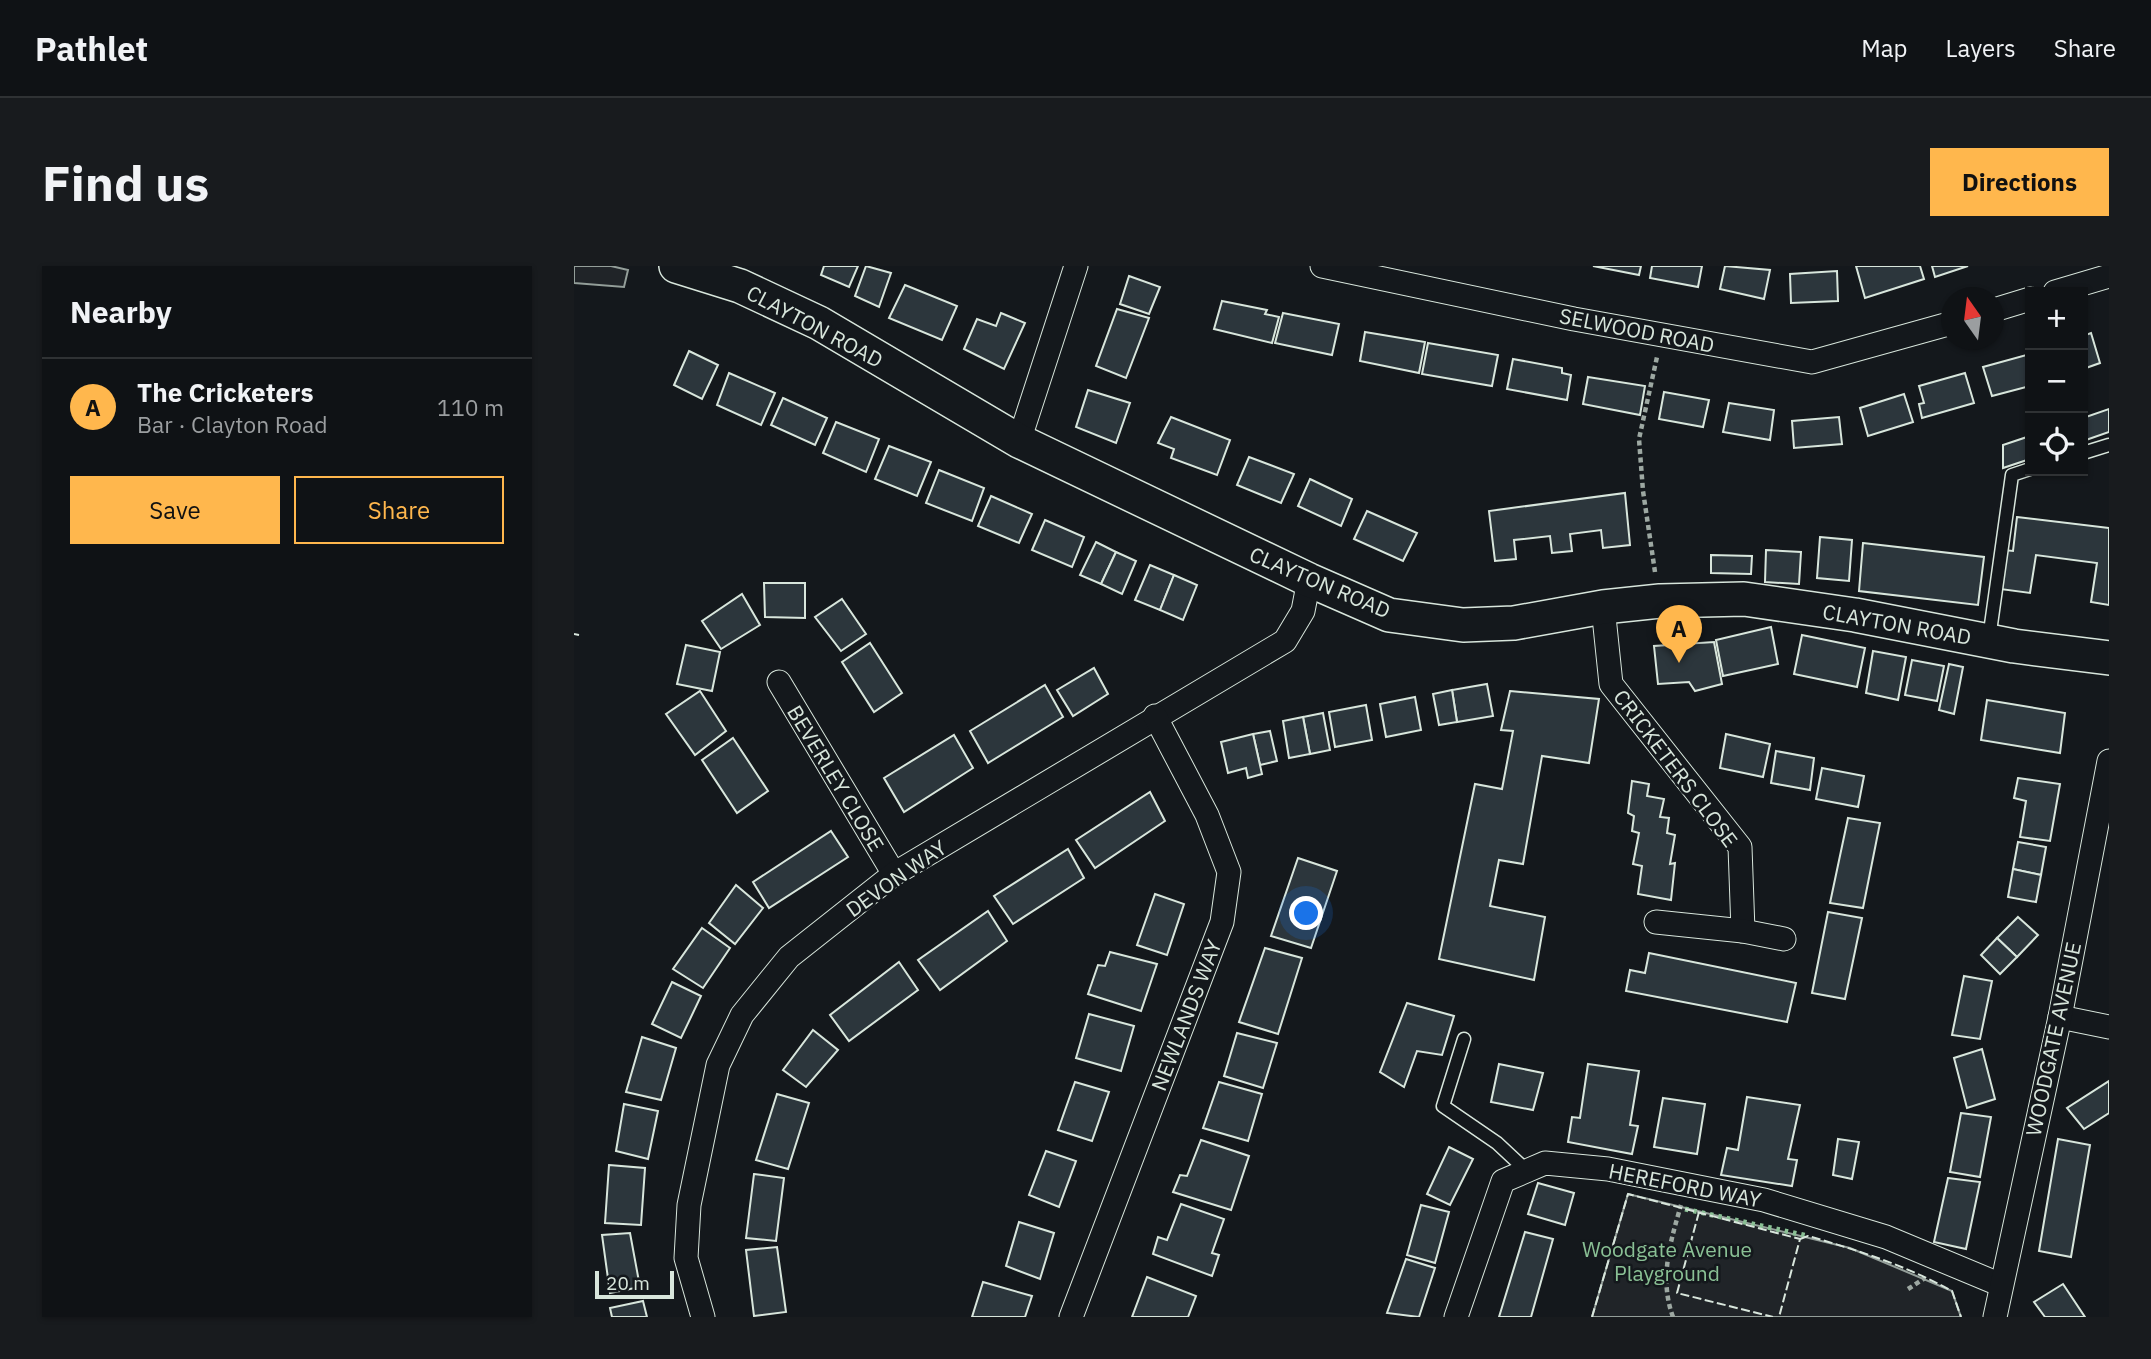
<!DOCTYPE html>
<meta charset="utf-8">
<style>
body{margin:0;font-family:"IBM Plex Sans",sans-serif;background:#181b1e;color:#f1f3f6}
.controls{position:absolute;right:21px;top:21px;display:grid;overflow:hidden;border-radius:0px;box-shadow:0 2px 5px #0004}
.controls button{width:63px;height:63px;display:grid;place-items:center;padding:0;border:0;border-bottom:2px solid #2f3234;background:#0f1215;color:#f1f3f6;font:35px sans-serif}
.compass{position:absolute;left:1367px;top:21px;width:63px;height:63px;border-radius:50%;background:#0f1215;box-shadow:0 2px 5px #0004;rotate:346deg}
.scale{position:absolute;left:21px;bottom:18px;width:79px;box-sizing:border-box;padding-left:7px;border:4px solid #d8e6dc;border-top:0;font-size:19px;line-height:24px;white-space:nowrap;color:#d8e6dc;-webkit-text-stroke:5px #14181c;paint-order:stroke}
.you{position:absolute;left:733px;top:648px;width:24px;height:24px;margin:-18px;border:5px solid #fff;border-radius:50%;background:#1a73e8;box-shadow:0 0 0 10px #1a73e833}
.badge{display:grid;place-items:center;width:46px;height:46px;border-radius:50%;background:#ffb74d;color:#111;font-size:23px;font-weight:700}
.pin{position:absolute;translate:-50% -58px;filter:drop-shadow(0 2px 4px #0008)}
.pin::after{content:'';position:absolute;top:37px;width:24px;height:21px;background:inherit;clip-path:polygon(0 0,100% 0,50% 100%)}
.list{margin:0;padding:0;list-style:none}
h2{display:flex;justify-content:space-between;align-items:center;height:91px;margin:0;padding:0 28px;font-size:30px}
h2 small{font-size:23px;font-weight:400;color:#9b9ea0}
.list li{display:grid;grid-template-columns:46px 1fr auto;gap:21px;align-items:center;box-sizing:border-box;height:98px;padding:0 28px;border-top:2px solid #2f3234}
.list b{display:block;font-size:26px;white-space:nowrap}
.list p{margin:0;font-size:23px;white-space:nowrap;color:#9b9ea0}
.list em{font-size:23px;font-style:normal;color:#9b9ea0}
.actions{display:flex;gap:14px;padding:21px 28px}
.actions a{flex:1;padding:16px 0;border:2px solid #ffb74d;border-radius:0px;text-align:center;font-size:24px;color:#ffb74d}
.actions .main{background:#ffb74d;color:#111}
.icon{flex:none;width:38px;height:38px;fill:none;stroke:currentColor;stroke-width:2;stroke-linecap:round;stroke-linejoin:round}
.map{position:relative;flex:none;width:1535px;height:1051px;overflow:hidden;border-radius:0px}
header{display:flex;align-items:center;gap:42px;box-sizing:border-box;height:98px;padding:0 35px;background:#0f1215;border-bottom:2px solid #2f3234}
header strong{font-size:33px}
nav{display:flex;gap:38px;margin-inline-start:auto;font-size:24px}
.intro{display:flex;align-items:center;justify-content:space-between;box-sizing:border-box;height:168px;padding:0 42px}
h1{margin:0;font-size:49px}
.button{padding:18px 32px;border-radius:0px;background:#ffb74d;color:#111;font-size:24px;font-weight:700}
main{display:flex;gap:42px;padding:0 42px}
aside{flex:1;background:#0f1215;border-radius:0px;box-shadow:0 2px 5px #0004}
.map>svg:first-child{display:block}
.green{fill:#202428;stroke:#939e99;stroke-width:2}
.building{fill:#2c363c;stroke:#d8e6dc;stroke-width:2}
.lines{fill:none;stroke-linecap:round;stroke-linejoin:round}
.lane-casing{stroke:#d8e6dc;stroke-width:15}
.street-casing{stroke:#d8e6dc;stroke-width:25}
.secondary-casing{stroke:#d8e6dc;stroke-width:36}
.path{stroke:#9da8a2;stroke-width:4.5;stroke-dasharray:5 3.5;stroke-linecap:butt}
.lane{stroke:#14181c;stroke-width:12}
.street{stroke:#14181c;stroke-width:23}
.secondary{stroke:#14181c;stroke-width:33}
.hedge{stroke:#8ac095;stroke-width:5;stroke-dasharray:3.5 5;stroke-linecap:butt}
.fence{stroke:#d8e6dc;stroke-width:2;stroke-dasharray:9 3.5;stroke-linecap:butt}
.labels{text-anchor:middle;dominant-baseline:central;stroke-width:5;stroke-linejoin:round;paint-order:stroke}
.street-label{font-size:21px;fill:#d8e6dc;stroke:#14181c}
.park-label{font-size:21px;fill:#8ac095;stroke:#14181c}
</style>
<header>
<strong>Pathlet</strong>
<nav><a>Map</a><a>Layers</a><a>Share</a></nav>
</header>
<div class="intro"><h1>Find us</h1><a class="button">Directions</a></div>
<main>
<aside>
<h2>Nearby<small></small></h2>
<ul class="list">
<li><span class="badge">A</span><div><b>The Cricketers</b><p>Bar · Clayton Road</p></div><em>110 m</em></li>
</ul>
<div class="actions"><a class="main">Save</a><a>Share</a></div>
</aside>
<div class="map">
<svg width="1535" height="1051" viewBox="0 0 1535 1051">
<rect width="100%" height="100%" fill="#14181c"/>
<g class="green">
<polygon points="0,0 37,0 54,4 50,21 0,17"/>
<polygon points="1054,928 1276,982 1378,1025 1387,1051 1018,1051"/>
</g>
<g class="building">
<polygon points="250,0 284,0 275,21 247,9"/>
<polygon points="292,0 317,7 305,41 281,30"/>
<polygon points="1019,0 1067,0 1065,9"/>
<polygon points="1078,0 1128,0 1124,21 1076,12"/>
<polygon points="1151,0 1196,4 1190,33 1146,23"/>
<polygon points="1282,0 1346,0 1350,13 1291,32"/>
<polygon points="1358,0 1394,0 1361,11"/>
<polygon points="1263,5 1264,35 1217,37 1216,8"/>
<polygon points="555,10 586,21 575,48 546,38"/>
<polygon points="331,19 383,40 368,74 315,52"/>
<polygon points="648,35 693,44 691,48 705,51 698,77 640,63"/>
<polygon points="543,43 575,52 552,112 522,100"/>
<polygon points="427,47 451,57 430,103 390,83 403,53 422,60"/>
<polygon points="709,47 765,58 758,89 701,77"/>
<polygon points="791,66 851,76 845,107 786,95"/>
<polygon points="1517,67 1526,97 1509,103 1509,70"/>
<polygon points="854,77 924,89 918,120 848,108"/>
<polygon points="115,85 144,99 128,133 100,119"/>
<polygon points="1456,88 1456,120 1418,130 1409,101"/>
<polygon points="939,93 988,102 988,107 997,109 993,134 933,123"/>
<polygon points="155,107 201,127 187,159 143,139"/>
<polygon points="1391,107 1400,137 1348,152 1345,138 1350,137 1345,120"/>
<polygon points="1014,111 1071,120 1066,149 1009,138"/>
<polygon points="514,124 556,137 542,177 502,161"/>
<polygon points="1090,126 1135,134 1129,161 1085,153"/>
<polygon points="1330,128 1339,156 1294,170 1286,142"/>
<polygon points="209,132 253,152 241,179 197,159"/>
<polygon points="1155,137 1200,144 1196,174 1149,166"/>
<polygon points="1535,143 1535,166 1509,175 1509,152"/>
<polygon points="597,151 656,174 643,209 597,192 600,183 584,177"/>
<polygon points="1265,151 1268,178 1220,182 1218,155"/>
<polygon points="262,156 305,173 292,206 249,187"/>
<polygon points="1456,170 1456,193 1429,202 1429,179"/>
<polygon points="315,180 357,196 343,230 301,213"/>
<polygon points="675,191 720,208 707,237 663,219"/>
<polygon points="365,204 410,222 398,255 352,237"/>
<polygon points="736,213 778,233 767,260 724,240"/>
<polygon points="1051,227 1056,279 1029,282 1027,264 996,268 998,285 978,287 976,270 940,274 942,293 921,295 915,245"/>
<polygon points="417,230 458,248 445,277 404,260"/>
<polygon points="793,245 843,267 829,295 780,273"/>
<polygon points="1443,251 1535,262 1535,339 1517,336 1523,297 1462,289 1456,327 1426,323 1430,284 1439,285"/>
<polygon points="471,254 510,271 498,301 458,284"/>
<polygon points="1246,271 1278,274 1275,315 1243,312"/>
<polygon points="522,276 542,286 527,318 506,309"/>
<polygon points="1289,277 1410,291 1404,339 1285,325"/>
<polygon points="1192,284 1227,286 1225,318 1191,316"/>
<polygon points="542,286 562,295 548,328 527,318"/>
<polygon points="1137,289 1178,290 1177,308 1137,307"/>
<polygon points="576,299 600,309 586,344 561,334"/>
<polygon points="600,309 623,319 609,354 586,344"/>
<polygon points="190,317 231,317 231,352 191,351"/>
<polygon points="168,328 186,359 147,383 128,355"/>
<polygon points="268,333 292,368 267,385 241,351"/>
<polygon points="1197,361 1204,398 1149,410 1142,374"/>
<polygon points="1228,369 1291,382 1283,421 1220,408"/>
<polygon points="1140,376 1148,418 1121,425 1115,416 1084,418 1080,380"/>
<polygon points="296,377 328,427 300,446 268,396"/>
<polygon points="112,379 146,386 138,425 103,418"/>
<polygon points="1299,385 1332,391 1324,434 1292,427"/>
<polygon points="1338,394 1370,400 1363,435 1331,429"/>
<polygon points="1375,398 1389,401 1380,448 1365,444"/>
<polygon points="520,402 534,428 499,450 483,424"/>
<polygon points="913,418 919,450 883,456 878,424"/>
<polygon points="471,419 489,451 414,497 396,465"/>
<polygon points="878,424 883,456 865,459 859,428"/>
<polygon points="126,425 152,465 121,489 92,448"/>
<polygon points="936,425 1025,433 1015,497 968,490 949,598 925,594 916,640 971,651 960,714 865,693 901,518 928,523 939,465 927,464"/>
<polygon points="841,431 847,464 812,471 806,438"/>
<polygon points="1413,434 1491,447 1486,487 1407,474"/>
<polygon points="792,439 798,474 761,481 755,446"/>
<polygon points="749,447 756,484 736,488 729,451"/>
<polygon points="729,451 736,488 715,492 709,455"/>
<polygon points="696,465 703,495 686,499 679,468"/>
<polygon points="679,468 688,508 674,512 672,502 654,507 647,476"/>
<polygon points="1152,468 1196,478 1189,511 1146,502"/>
<polygon points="380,469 399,502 330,546 310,512"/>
<polygon points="159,472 194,525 163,547 128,494"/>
<polygon points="1202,485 1240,492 1236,524 1197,517"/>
<polygon points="1248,502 1290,510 1284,541 1242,533"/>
<polygon points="1444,512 1486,518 1476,575 1446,571 1452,535 1440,532"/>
<polygon points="1058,515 1075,518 1073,530 1090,533 1086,551 1095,552 1093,567 1101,569 1096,598 1101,597 1097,634 1064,628 1068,600 1059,598 1065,567 1058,565 1060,550 1054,547"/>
<polygon points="576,526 591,555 521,602 502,574"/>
<polygon points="1274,552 1306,557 1289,642 1256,637"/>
<polygon points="257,565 274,591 195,642 179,616"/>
<polygon points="1444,576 1472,581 1467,609 1439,603"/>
<polygon points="494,583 510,612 439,658 420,630"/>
<polygon points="724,592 763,605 737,682 697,670"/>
<polygon points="1439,603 1467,609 1462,636 1434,631"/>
<polygon points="162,619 189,642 161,678 135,657"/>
<polygon points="581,628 610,638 593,689 563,679"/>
<polygon points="414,645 433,675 366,724 344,694"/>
<polygon points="1254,646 1288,652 1271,733 1238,727"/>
<polygon points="1444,651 1464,669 1443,691 1423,672"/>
<polygon points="128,662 156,682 129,722 99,703"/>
<polygon points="1423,672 1443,691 1426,708 1407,689"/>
<polygon points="691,682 728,692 704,768 665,756"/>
<polygon points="536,686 583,698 567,745 514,728 524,699 531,700"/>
<polygon points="1075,687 1222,717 1213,756 1052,725 1056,704 1071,707"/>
<polygon points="325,696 344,724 275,775 256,749"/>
<polygon points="1390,710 1418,715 1406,773 1378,769"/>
<polygon points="98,716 127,730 107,772 78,758"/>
<polygon points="833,737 880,750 868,789 843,785 830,821 806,806"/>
<polygon points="515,748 560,760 547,805 502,792"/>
<polygon points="239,764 264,784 232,821 209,804"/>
<polygon points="663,767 703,777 689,822 650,810"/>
<polygon points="68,771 102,782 87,834 52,826"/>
<polygon points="1408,783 1421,833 1393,842 1380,792"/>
<polygon points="925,798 969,807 959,844 917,836"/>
<polygon points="1014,798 1065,805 1056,859 1064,860 1058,888 994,876 998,851 1006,852"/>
<polygon points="1535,815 1535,847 1510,863 1493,842"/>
<polygon points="501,816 535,826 518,875 484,864"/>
<polygon points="645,816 688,828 674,875 629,862"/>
<polygon points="203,828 235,837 214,903 182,894"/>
<polygon points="1173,831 1226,839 1214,893 1223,894 1218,920 1147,909 1153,882 1164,884"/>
<polygon points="1089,832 1131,838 1123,888 1080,881"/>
<polygon points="50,838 84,845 74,893 42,885"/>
<polygon points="1387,847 1417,851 1406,911 1376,906"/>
<polygon points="1264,873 1285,876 1278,913 1259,909"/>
<polygon points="1484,873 1516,879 1497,991 1465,985"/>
<polygon points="627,874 675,890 657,944 599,926 606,909 613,910"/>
<polygon points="875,881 899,893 876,939 853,928"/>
<polygon points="472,885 502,895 485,941 455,929"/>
<polygon points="35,899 71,902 67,959 31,957"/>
<polygon points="180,908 210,912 202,975 172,972"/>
<polygon points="1374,912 1406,916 1392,983 1360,976"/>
<polygon points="964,917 1000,927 991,959 954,948"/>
<polygon points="607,938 650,953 638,987 645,989 638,1010 579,988 584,971 593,974"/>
<polygon points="847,939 875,946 861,997 833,989"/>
<polygon points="445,956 480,967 466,1013 432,1000"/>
<polygon points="951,966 979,973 957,1051 925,1051"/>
<polygon points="56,967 66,1021 36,1027 28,969"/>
<polygon points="203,981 212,1046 180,1050 172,984"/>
<polygon points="832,993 861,1002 845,1051 813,1047"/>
<polygon points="573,1011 622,1030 614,1051 558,1051"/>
<polygon points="409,1016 458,1030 451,1051 398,1051"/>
<polygon points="1489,1018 1511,1051 1471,1051 1460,1036"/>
<polygon points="69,1035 73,1051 38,1051 36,1042"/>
</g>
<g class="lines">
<defs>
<g id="lane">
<polyline points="1509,187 1535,179"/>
<polyline points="1415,373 1438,209 1456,203"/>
<polyline points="890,773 869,840 923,877 953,905"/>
</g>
<g id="street">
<polyline points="748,0 1000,53 1238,96 1378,57"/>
<polyline points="1481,26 1535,10"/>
<polyline points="1420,44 1456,33"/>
<polyline points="445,175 502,0"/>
<polyline points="1029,341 1037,418 1166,581 1169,665"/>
<polyline points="205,416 320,608"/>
<polyline points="1082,656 1169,665 1210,673"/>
<polyline points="1486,751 1535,761"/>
<polyline points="129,1051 112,992 115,939 144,799 168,749 215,691 320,608 711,375 729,345 735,314"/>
<polyline points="497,1051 648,656 655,606 633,549 581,450"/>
<polyline points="882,1051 929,915 971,897 1034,903 1190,934 1312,971 1427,1019"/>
<polyline points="1421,1051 1486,751 1535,495"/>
</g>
<polyline id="secondary" points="102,0 166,20 245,57 445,175 735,314 815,349 889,359 940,357 1029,341 1086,335 1170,333 1281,349 1440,380 1535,392"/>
</defs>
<use href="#lane" class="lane-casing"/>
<use href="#street" class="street-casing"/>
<use href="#secondary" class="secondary-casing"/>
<g class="path">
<polyline points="1081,306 1069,225 1065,173 1083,91"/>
<polyline points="1334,1023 1351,1012"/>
<path d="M1099 1051C1085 1013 1096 977 1107 939"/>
</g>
<use href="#lane" class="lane"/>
<use href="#street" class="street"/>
<use href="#secondary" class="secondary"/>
<polyline class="hedge" points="1111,943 1234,970"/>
<g class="fence">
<polyline points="0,368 5,369"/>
<polyline points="1125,946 1103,1027 1199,1051"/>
<path d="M1226 973 1234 970C1283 984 1333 1000 1378 1025L1387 1051"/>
<polyline points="1018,1051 1054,928 1226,973 1205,1051"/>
</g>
</g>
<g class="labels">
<g class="street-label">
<text transform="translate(241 60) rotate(28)">CLAYTON ROAD</text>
<text transform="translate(1063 64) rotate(11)">SELWOOD ROAD</text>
<text transform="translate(746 316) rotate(23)">CLAYTON ROAD</text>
<text transform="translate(1323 358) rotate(10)">CLAYTON ROAD</text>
<text transform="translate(1102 502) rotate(53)">CRICKETERS CLOSE</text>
<text transform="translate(262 512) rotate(59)">BEVERLEY CLOSE</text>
<text transform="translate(322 612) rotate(-35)">DEVON WAY</text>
<text transform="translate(612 749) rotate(-69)">NEWLANDS WAY</text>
<text transform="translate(1479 773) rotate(-78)">WOODGATE AVENUE</text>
<text transform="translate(1111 919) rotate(11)">HEREFORD WAY</text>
</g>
<g class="park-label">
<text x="1093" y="983">Woodgate Avenue<tspan x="1093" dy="24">Playground</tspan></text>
</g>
</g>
</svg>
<div class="controls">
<button>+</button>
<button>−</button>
<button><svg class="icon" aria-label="locate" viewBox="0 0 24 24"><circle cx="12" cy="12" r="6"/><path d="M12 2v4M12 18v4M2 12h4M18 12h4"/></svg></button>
</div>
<svg class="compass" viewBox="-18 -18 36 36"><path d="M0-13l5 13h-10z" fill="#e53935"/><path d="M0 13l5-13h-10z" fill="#9b9ea0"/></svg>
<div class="scale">20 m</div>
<div class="you"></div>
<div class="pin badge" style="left:1105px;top:397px">A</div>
</div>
</main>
